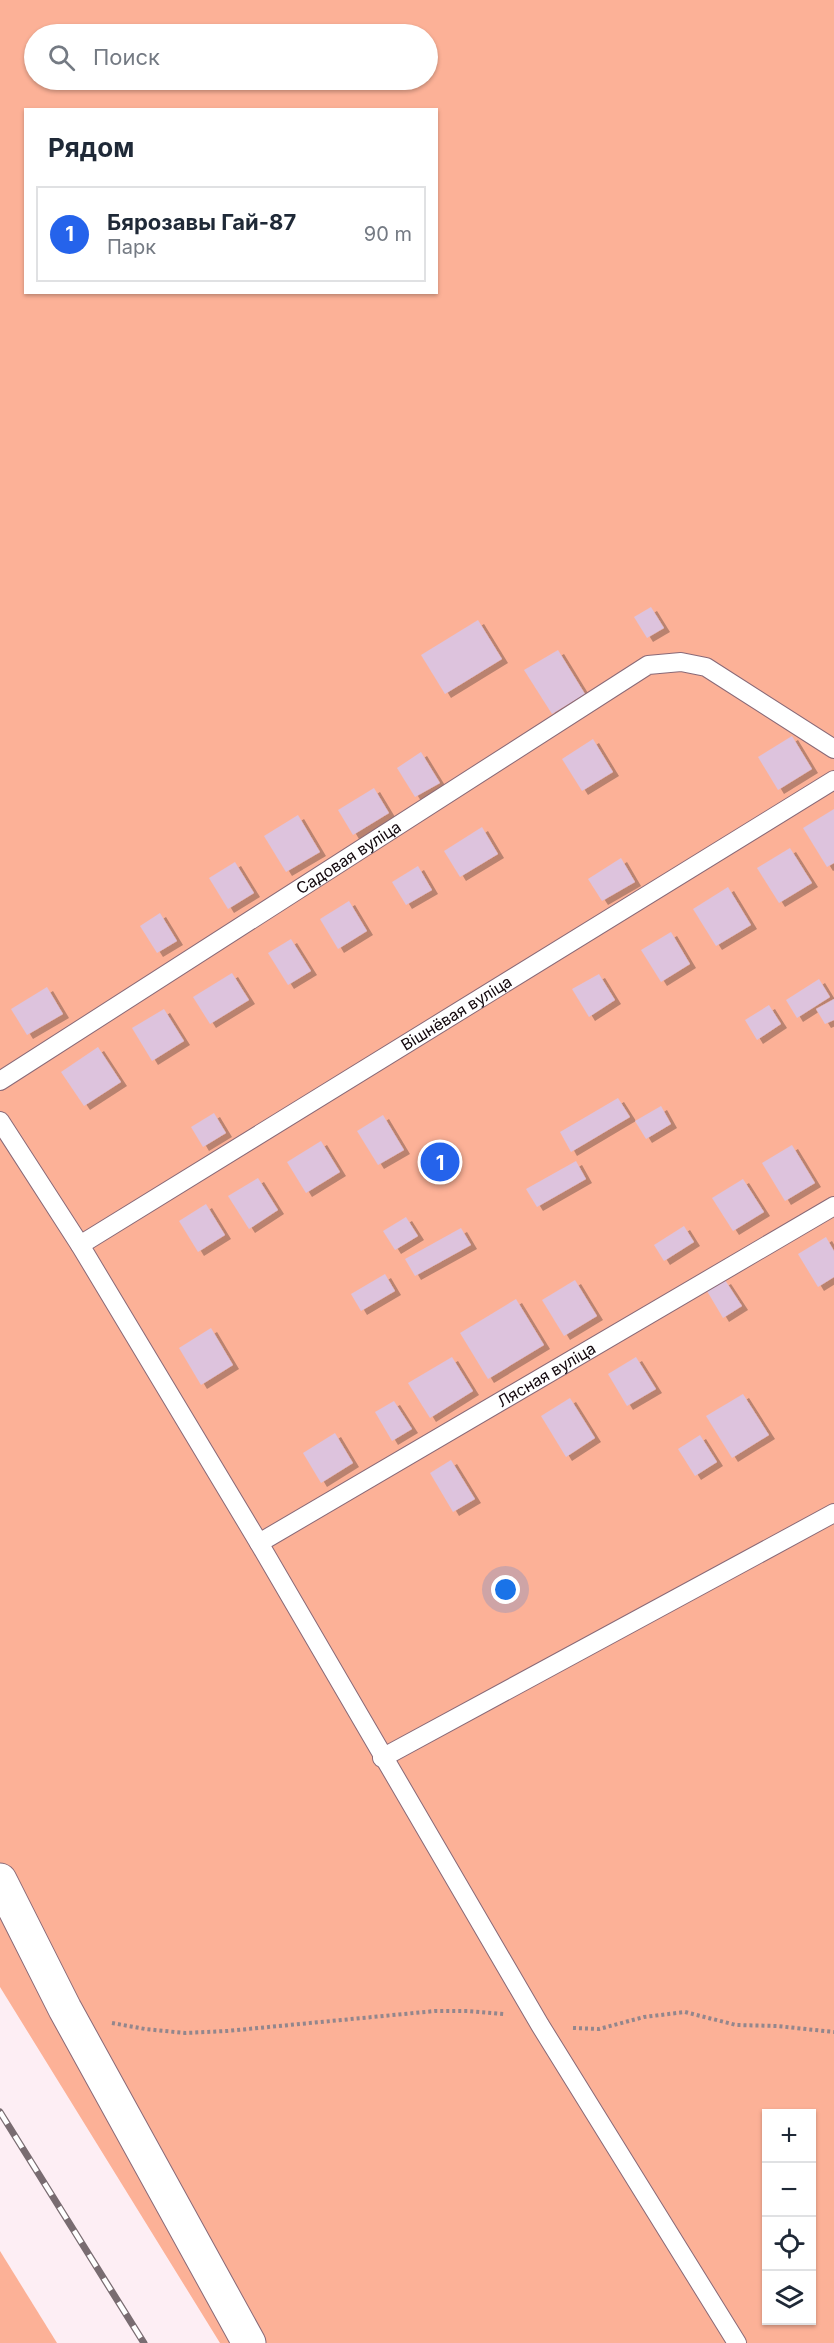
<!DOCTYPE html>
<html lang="ru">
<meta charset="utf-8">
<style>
body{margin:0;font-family:Inter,sans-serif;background:#f6f6f7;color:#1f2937}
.controls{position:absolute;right:18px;bottom:18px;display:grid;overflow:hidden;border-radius:0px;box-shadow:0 2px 4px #0004}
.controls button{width:54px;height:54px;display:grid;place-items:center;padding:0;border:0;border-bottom:2px solid #e0e1e3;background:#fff;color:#1f2937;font:30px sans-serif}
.you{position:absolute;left:506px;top:1590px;width:21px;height:21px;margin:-15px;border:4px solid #fff;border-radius:50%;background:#1a73e8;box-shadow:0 0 0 9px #1a73e833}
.badge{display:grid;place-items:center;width:39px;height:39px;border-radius:50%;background:#2563eb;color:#fff;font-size:20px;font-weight:700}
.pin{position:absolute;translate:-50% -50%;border:3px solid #fff;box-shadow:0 2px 6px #0006}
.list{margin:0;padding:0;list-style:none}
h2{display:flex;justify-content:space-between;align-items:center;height:78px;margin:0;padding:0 24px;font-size:26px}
h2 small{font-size:20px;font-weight:400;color:#747a83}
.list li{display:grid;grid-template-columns:39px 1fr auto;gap:18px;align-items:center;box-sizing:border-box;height:96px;margin:0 12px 12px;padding:0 12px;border:2px solid #e0e1e3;border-radius:0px}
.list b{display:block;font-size:22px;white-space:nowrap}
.list p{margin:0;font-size:20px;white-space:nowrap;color:#747a83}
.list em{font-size:20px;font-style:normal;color:#747a83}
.icon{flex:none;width:33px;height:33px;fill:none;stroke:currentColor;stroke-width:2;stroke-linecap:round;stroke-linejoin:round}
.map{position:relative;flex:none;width:834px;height:2343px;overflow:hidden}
.search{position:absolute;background:#fff;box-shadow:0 2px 4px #0004;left:24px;top:24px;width:414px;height:66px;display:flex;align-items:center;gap:15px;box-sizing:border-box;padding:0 21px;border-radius:33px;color:#747a83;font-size:22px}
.panel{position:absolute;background:#fff;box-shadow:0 2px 4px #0004;left:24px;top:108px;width:414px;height:186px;border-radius:0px}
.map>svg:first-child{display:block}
.green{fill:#fcb197;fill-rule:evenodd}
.building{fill:#ddc3dd;filter:url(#shadow)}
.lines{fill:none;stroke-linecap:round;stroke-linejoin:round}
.lane-casing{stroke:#896977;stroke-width:20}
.street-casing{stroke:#896977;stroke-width:35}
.path{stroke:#93868c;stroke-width:4;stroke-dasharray:3 3;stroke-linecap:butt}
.lane{stroke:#fff;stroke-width:18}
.street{stroke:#fff;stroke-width:33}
.rail-casing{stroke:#796c71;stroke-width:7}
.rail{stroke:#fff;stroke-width:4.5;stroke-dasharray:14;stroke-linecap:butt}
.labels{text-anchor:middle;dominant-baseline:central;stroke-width:4.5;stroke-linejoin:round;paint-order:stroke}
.street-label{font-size:16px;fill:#13080d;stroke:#fff}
</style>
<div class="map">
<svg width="834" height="2343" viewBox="0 0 834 2343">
<defs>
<filter id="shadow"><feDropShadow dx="6" dy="4" stdDeviation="0" flood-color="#0004"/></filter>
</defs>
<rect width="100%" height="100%" fill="#fdeef4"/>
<g class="green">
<path d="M0 0H834V2343H220L0 1987ZM34 34H428V80H34ZM26 110H436V292H26ZM766 2114H812V2320H766Z"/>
<polygon points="0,2251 57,2343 0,2343"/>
</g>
<g class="building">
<polygon points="651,607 664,628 647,638 634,617"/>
<polygon points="478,620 502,659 445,694 421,655"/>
<polygon points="558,650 585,694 552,714 524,670"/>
<polygon points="792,736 812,769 778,790 758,757"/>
<polygon points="593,739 613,772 582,791 562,759"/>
<polygon points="421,752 440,783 415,797 397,768"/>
<polygon points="374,788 389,813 353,835 338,810"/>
<polygon points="834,809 834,863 827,867 803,828"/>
<polygon points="298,815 320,852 286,872 264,836"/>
<polygon points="482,827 498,854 460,877 444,851"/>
<polygon points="790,848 812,883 779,903 757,868"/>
<polygon points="621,858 635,882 602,901 588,879"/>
<polygon points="235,862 254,893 228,909 209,878"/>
<polygon points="418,866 432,890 406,905 392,882"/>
<polygon points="728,887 751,925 716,946 693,909"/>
<polygon points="349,901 367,931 338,949 320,919"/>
<polygon points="160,913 177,941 157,953 140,926"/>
<polygon points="671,932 690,964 661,982 641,950"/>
<polygon points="291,939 311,971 288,985 268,953"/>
<polygon points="232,973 249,1000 210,1024 193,997"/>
<polygon points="599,974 615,1000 589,1017 572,989"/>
<polygon points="819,979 830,997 797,1018 786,1000"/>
<polygon points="47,987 63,1014 27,1035 11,1009"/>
<polygon points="834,999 834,1020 825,1024 816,1009"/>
<polygon points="769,1005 781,1024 757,1040 745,1020"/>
<polygon points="164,1009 184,1041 152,1061 132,1028"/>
<polygon points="98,1047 121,1082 84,1106 61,1072"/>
<polygon points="618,1098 630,1117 571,1152 560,1132"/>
<polygon points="661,1106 671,1124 646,1139 635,1121"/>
<polygon points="214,1113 226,1133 203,1147 191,1127"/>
<polygon points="383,1115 404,1150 378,1165 357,1131"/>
<polygon points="321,1141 340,1172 306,1193 287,1162"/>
<polygon points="792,1145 815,1183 785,1201 762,1163"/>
<polygon points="576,1161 586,1179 537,1207 526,1189"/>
<polygon points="258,1178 278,1210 249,1229 228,1196"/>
<polygon points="743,1179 764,1212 733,1231 712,1198"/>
<polygon points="206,1204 225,1235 198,1252 179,1221"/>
<polygon points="406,1217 418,1236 395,1250 383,1231"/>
<polygon points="684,1226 694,1242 664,1261 654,1245"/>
<polygon points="461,1228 471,1245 415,1276 405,1259"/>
<polygon points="826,1237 834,1251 834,1277 818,1287 798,1254"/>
<polygon points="385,1274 395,1291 361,1311 351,1294"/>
<polygon points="575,1280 597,1316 564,1336 542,1300"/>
<polygon points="725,1280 742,1306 723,1318 707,1291"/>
<polygon points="516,1299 544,1345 488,1379 460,1333"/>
<polygon points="211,1328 233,1365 201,1385 179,1348"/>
<polygon points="452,1357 473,1391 430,1418 408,1383"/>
<polygon points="636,1357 656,1389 627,1406 608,1374"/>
<polygon points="743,1394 769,1435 732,1458 706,1416"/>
<polygon points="570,1398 595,1438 566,1457 541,1416"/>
<polygon points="394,1401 412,1429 392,1441 375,1412"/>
<polygon points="335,1433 353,1463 321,1483 303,1453"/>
<polygon points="700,1435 717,1462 695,1476 678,1449"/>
<polygon points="451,1460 475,1499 453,1512 430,1473"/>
</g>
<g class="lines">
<defs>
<g id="lane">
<path id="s1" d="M0 1081 648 665 681 662 706 667 834 749"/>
<polyline points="0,1121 80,1245 259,1543 540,2025 737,2343"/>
<path id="s2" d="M80 1245 834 780"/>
<path id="s3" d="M259 1543 834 1206"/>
<polyline points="382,1758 834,1513"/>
</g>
<polyline id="street" points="0,1880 65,2009 249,2343"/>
</defs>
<use href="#lane" class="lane-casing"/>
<use href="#street" class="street-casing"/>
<g class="path">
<polyline points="112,2023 145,2029 185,2033 227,2031 435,2011 468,2011 504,2014"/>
<polyline points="573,2028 599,2029 644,2017 685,2012 736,2025 777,2026 834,2032"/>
</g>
<use href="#lane" class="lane"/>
<use href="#street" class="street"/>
<defs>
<polyline id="rail" points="0,2112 144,2343"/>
</defs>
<use href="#rail" class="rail-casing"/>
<use href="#rail" class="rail"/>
</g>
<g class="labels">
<g class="street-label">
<text stroke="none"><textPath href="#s1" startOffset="414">Садовая вуліца</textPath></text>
<text stroke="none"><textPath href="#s2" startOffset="442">Вішнёвая вуліца</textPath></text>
<text stroke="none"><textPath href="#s3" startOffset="333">Лясная вуліца</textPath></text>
</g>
</g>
</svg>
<div class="controls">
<button>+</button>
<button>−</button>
<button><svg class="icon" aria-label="locate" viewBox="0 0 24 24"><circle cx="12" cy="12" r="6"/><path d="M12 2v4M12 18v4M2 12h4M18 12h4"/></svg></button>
<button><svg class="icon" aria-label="layers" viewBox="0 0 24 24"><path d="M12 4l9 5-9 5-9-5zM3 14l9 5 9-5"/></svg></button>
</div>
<div class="you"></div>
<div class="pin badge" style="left:440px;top:1162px">1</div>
<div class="search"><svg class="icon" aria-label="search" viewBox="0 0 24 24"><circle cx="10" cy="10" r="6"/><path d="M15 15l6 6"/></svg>Поиск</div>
<section class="panel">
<h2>Рядом<small></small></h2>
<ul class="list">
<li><span class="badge">1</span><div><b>Бярозавы Гай-87</b><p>Парк</p></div><em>90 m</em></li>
</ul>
</section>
</div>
